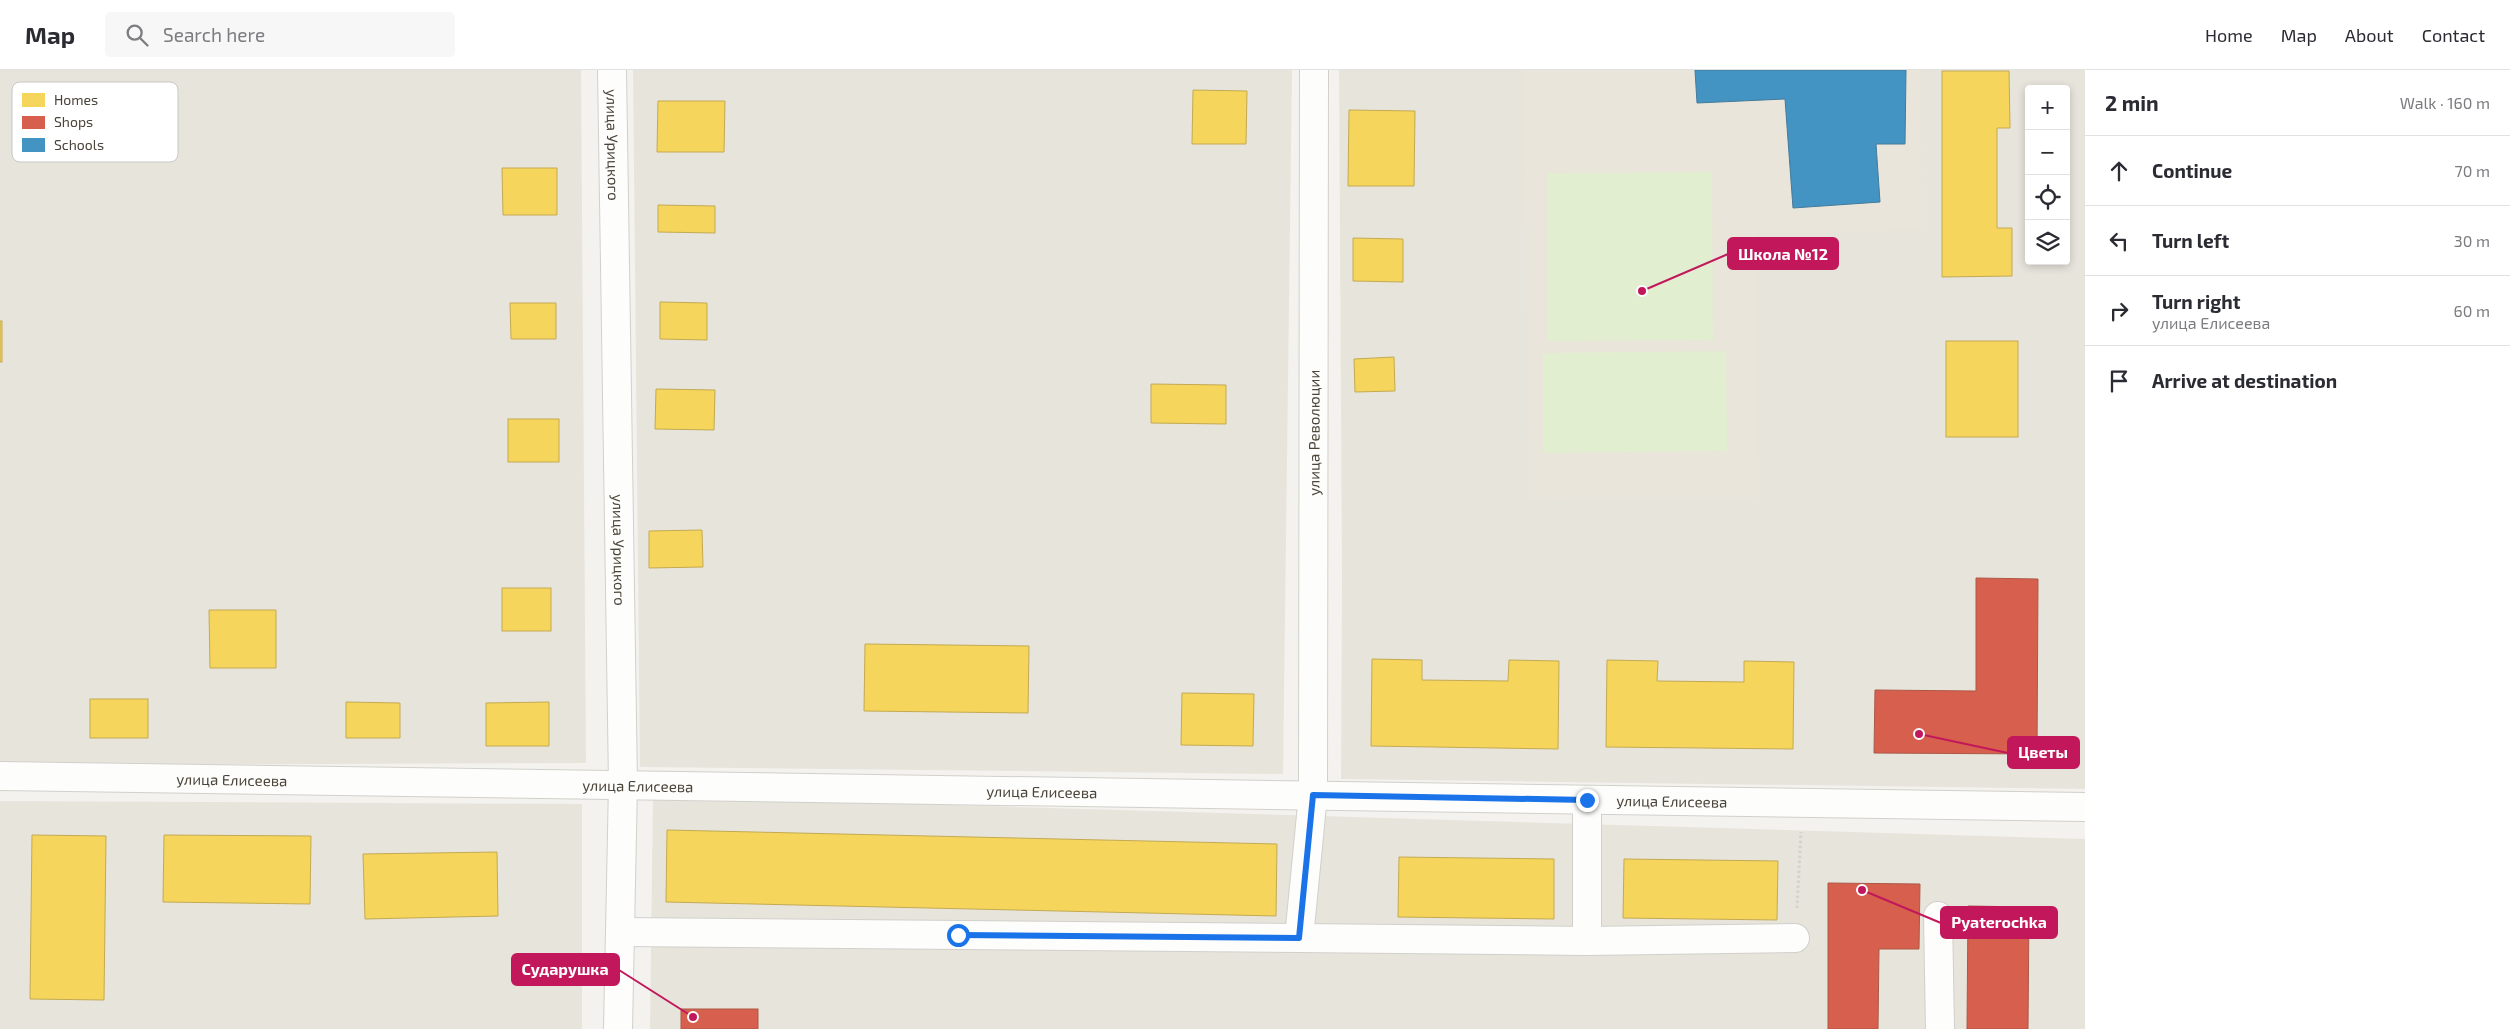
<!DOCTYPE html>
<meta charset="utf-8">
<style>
body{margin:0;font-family:"Exo 2",sans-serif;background:#f7f7f7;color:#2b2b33}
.controls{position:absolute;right:15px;top:15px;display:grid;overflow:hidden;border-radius:5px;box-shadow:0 2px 8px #0003}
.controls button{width:45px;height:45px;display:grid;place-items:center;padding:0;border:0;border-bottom:1px solid #e1e1e2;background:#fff;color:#2b2b33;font:25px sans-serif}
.stop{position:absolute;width:15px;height:15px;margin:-11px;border:4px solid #1a73e8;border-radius:50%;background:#fff}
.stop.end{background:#1a73e8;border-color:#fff;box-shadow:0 1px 5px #0008}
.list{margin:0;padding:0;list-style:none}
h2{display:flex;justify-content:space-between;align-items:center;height:65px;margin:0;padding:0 20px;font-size:21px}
h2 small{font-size:16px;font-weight:400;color:#7c7c81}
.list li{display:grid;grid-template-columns:32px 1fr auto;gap:15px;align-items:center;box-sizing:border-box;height:70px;padding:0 20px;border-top:1px solid #e1e1e2}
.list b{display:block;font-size:19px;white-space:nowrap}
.list p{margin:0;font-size:16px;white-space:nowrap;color:#7c7c81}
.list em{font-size:16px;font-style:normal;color:#7c7c81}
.icon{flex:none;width:28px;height:28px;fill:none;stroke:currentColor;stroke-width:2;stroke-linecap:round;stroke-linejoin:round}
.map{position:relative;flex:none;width:2085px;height:959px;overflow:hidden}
header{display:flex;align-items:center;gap:30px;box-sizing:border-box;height:70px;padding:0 25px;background:#fff;border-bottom:1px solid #e1e1e2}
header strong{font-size:24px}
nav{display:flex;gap:28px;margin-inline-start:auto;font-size:18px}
.search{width:350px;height:45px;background:#f7f7f7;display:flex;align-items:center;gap:12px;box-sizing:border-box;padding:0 18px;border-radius:5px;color:#7c7c81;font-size:19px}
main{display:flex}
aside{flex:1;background:#fff}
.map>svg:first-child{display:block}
.residential{fill:#e7e4dc;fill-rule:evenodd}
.education{fill:#eae5da}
.green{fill:#e1eecf}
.homes{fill:#f6d55c;stroke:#c3aa52}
.shops{fill:#d6604d;stroke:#ac5847}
.schools{fill:#4393c3;stroke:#457b9a}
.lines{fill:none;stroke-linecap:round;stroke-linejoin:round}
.minor-casing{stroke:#d2d0cb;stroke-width:30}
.path{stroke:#d3d2cc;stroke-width:3;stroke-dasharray:2.5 2.5;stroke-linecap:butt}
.minor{stroke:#fdfdfc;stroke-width:28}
.route{stroke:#1a73e8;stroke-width:6}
.labels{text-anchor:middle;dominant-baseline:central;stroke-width:5;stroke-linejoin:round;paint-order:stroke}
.street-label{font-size:15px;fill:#4b4439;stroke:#fff}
.key{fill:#fff;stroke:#c9c7c4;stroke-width:1}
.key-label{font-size:14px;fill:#4b4439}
.leader{fill:none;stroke:#c2185b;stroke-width:2}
.callout-dot{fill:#c2185b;stroke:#fff;stroke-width:2}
.callout{fill:#c2185b;stroke:#c2185b;stroke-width:2}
.callout-label{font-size:16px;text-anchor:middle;font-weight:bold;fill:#fff}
</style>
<header>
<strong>Map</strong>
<div class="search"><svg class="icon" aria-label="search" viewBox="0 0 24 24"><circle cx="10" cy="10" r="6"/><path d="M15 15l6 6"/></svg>Search here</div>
<nav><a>Home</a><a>Map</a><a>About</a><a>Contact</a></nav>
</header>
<main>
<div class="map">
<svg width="2085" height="959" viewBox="0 0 2085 959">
<rect width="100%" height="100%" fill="#f4f2ee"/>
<g class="residential">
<polygon points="0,0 581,0 586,693 0,695"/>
<polygon points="633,0 1292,0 1283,704 640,697"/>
<path d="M1339 0H2085V719L1341 709 1342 508ZM2029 19H2066V191H2029Z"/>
<polygon points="653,726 2085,769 2085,959 650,959"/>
<polygon points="0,731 582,734 582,959 0,959"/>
</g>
<polygon class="education" points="1525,0 1920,0 1921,160 1757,161 1759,428 1529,429"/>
<g class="green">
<polygon points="1712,102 1713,270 1547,271 1547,103"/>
<polygon points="1726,281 1727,381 1543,383 1543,283"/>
</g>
<g class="homes">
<polygon points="1942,1 2009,1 2010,58 1997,58 1997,158 2012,158 2012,206 1942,207"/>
<polygon points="1193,20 1247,21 1246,74 1192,74"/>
<polygon points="658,31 725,31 724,82 657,82"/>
<polygon points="1349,40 1415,41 1414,116 1348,116"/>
<polygon points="502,98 557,98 557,145 503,145"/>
<polygon points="658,135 715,136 715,163 658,162"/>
<polygon points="1353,168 1403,169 1403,212 1353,211"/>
<polygon points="660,232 707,233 707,270 660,269"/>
<polygon points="510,233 556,233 556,269 511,269"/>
<rect x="0" y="251" width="2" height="41"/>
<rect x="1946" y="271" width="72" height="96"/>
<polygon points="1394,287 1395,321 1355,322 1354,289"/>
<polygon points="1151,314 1226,315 1226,354 1151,353"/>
<polygon points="656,319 715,320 714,360 655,359"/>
<rect x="508" y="349" width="51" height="43"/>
<polygon points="702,460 703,497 649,498 649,461"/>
<rect x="502" y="518" width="49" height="43"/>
<polygon points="209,540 276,540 276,598 210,598"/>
<polygon points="865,574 1029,576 1028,643 864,641"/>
<polygon points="1372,589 1422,590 1422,610 1508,611 1509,590 1559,591 1558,679 1371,676"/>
<polygon points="1607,590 1658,591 1657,611 1744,612 1744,591 1794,592 1793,679 1606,677"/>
<polygon points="1182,623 1254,624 1253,676 1181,675"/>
<rect x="90" y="629" width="58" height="39"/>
<polygon points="346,632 400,633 400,668 346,668"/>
<polygon points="549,632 549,676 486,676 486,633"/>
<polygon points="667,760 1277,774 1276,846 666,832"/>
<polygon points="32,765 106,766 104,930 30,929"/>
<polygon points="164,765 311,766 310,834 163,832"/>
<polygon points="497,782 498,846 365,849 363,784"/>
<polygon points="1399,787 1554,789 1554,849 1398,847"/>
<polygon points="1624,789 1778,791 1777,850 1623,848"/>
</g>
<g class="shops">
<polygon points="1976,508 2038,509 2037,684 1874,683 1875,620 1976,621"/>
<polygon points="1828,813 1920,814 1919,879 1879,879 1878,959 1828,959"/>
<polygon points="1968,836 2029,837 2028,959 1967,959"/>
<rect x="681" y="939" width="77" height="20"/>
</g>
<polygon class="schools" points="1695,0 1906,0 1905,74 1876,74 1880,132 1793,138 1785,29 1697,33"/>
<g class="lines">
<defs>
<g id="minor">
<path id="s1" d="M612 0 623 714 618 959"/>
<path id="s2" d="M0 706 2085 737"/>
<polyline points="1938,846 1940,959"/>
<path id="s3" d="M621 862 1299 868 1313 725 1314 0"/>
<polyline points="1299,868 1587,871 1587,730"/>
<polyline points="1587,871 1795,868"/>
</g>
</defs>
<use href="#minor" class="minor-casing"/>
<polyline class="path" points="1797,838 1801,762"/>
<use href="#minor" class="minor"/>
</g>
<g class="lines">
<polyline class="route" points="958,865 1299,868 1313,725 1587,730"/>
</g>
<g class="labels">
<g class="street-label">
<text stroke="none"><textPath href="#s1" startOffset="75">улица Урицкого</textPath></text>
<text stroke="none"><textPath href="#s3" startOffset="1184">улица Революции</textPath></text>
<text stroke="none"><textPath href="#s1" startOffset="480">улица Урицкого</textPath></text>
<text stroke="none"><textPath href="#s2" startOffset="232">улица Елисеева</textPath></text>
<text stroke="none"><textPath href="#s2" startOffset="638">улица Елисеева</textPath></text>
<text stroke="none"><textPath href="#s2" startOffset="1042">улица Елисеева</textPath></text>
<text stroke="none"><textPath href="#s2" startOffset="1672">улица Елисеева</textPath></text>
</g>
</g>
<rect x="12" y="12" width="166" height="80" rx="8" class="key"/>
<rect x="22" y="23" width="23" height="14" fill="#f6d55c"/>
<rect x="22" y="46" width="23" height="13" fill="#d6604d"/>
<rect x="22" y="68" width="23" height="14" fill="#4393c3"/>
<g class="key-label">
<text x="54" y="35">Homes</text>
<text x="54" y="57">Shops</text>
<text x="54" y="80">Schools</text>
</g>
<path class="leader" d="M1642 221L1728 184M1919 664L2008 683M1862 820L1941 853M693 947L619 900"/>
<g class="callout-dot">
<circle cx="1642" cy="221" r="5"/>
<circle cx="1919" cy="664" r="5"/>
<circle cx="1862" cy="820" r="5"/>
<circle cx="693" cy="947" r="5"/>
</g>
<g class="callout">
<rect x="1728" y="168" width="110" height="31" rx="5"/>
<rect x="2008" y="667" width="71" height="31" rx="5"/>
<rect x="1941" y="837" width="116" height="31" rx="5"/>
<rect x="512" y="884" width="107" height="31" rx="5"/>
</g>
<g class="callout-label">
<text x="1783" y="190">Школа №12</text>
<text x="2043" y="688">Цветы</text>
<text x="1999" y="858">Pyaterochka</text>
<text x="565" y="905">Сударушка</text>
</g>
</svg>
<div class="controls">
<button>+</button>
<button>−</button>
<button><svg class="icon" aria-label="locate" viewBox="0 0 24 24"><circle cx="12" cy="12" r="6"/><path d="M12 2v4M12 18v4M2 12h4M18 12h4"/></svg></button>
<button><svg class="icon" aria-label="layers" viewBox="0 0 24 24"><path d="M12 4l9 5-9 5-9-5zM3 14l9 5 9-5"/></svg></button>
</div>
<div class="stop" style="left:958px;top:865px"></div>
<div class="stop end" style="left:1587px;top:730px"></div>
</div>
<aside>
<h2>2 min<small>Walk · 160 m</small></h2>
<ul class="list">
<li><svg class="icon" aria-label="ahead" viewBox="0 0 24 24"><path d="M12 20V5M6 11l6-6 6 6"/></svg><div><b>Continue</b></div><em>70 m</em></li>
<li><svg class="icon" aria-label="left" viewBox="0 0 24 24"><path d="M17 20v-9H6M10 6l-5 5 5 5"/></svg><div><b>Turn left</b></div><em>30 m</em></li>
<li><svg class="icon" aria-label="right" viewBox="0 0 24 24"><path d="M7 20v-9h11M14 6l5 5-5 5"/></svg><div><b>Turn right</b><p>улица Елисеева</p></div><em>60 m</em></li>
<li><svg class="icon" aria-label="arrive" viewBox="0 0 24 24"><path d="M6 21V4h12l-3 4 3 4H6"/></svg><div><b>Arrive at destination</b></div></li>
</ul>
</aside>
</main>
